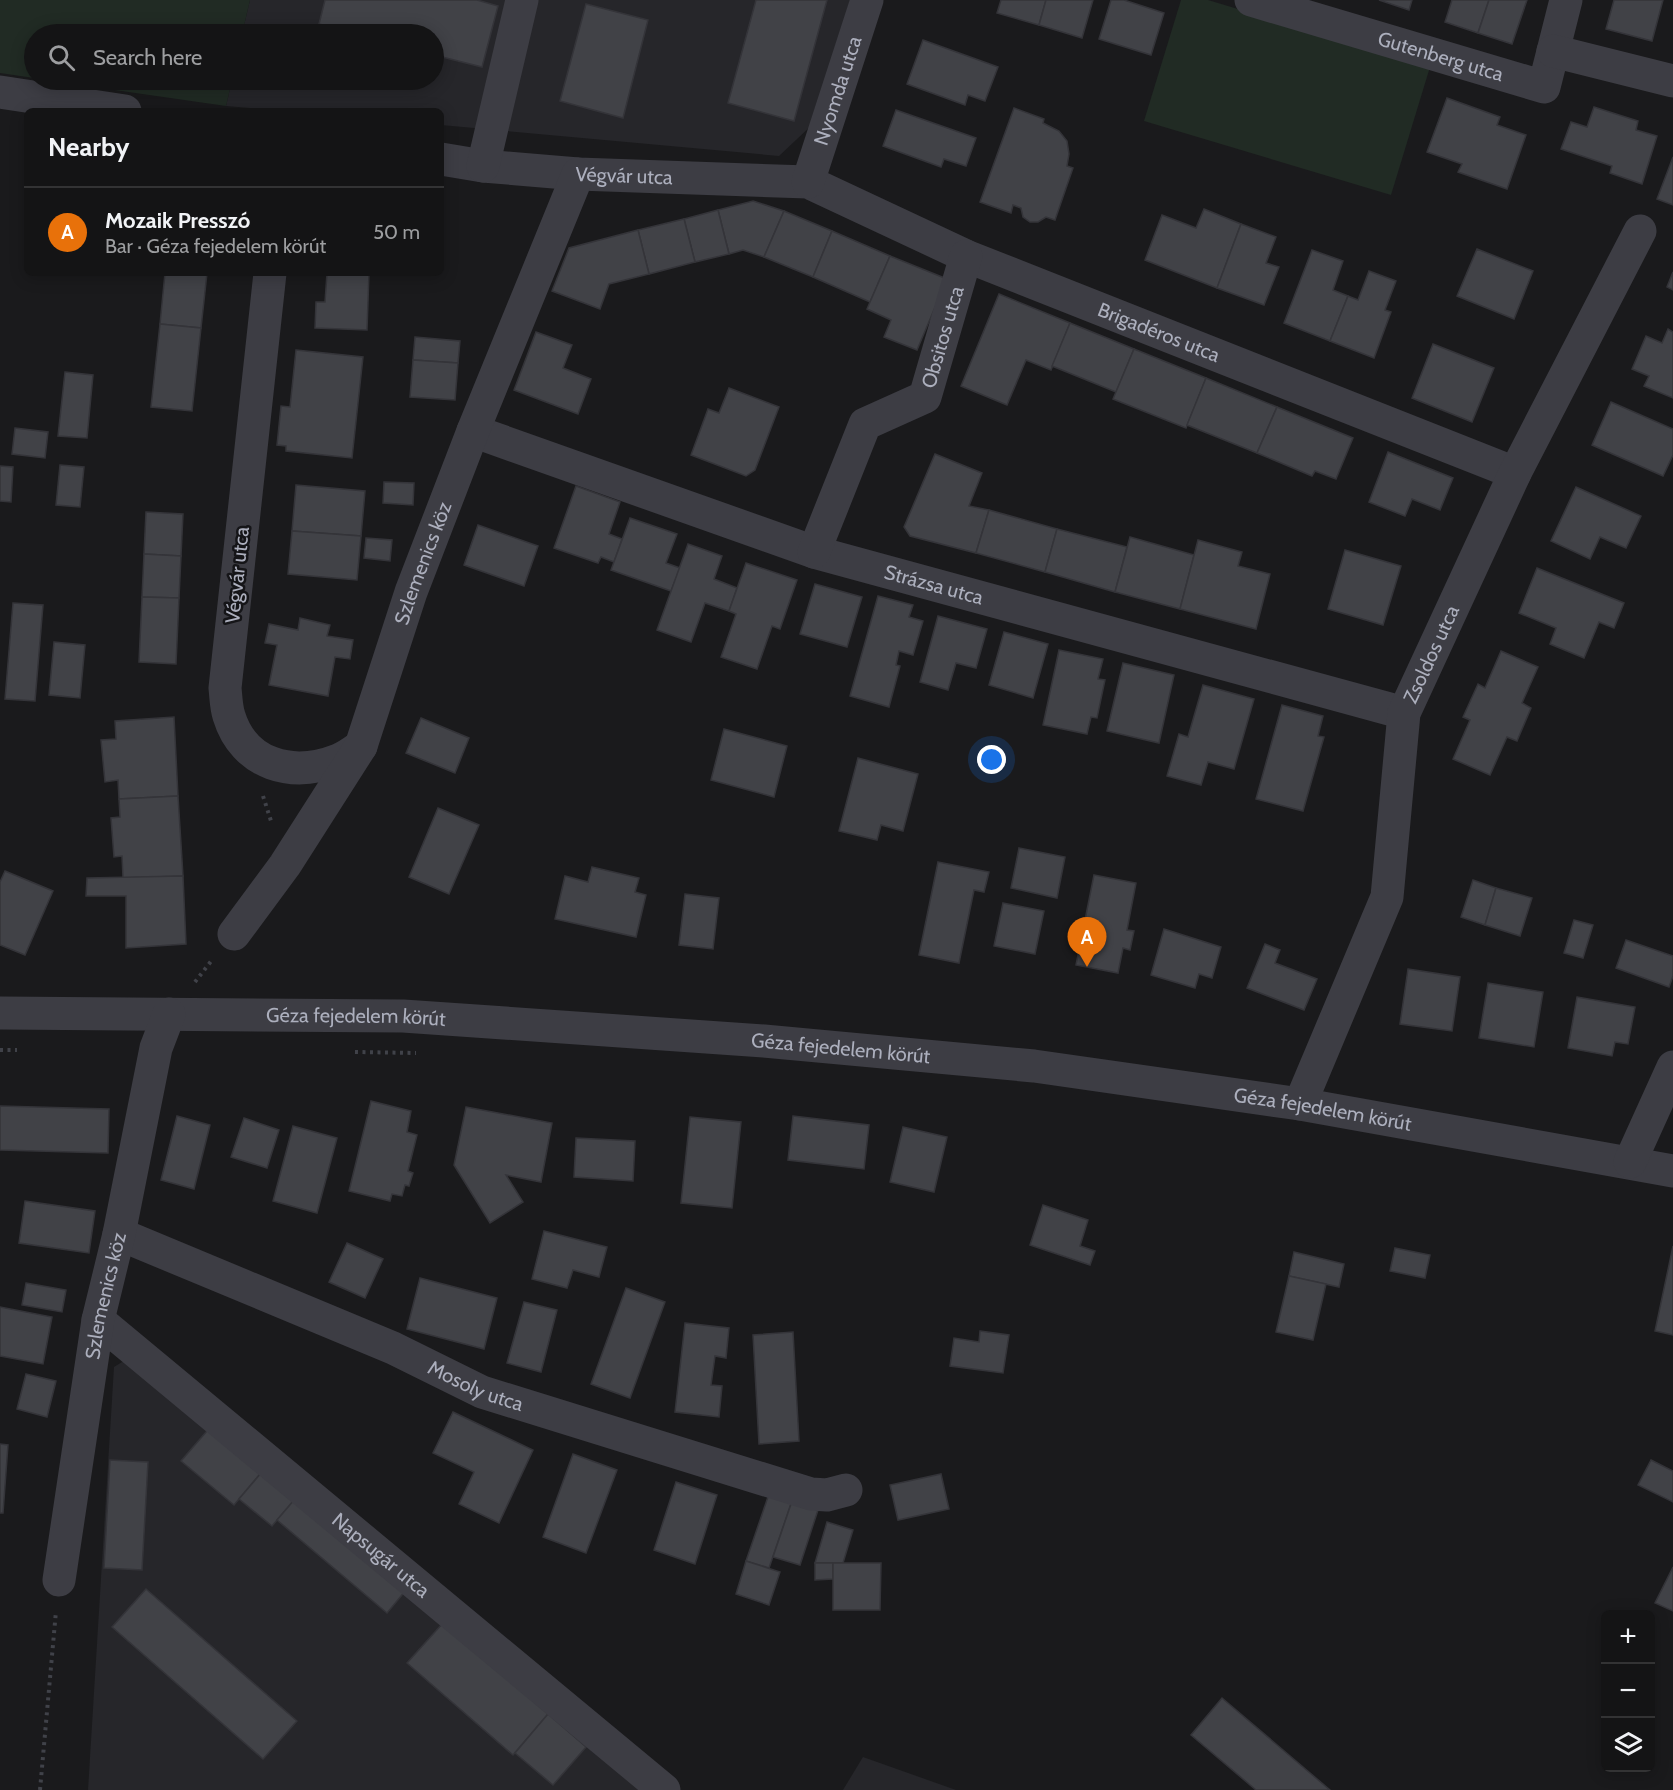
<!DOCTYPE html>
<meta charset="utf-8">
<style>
body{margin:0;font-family:Cabin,sans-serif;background:#212122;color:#f1f3f6}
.controls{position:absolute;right:18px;bottom:18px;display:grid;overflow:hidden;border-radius:9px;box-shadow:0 3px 15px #0003}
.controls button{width:54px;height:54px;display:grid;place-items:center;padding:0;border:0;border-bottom:2px solid #333334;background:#141415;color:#f1f3f6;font:30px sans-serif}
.you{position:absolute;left:992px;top:760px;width:21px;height:21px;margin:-15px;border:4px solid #fff;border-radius:50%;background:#1a73e8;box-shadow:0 0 0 9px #1a73e833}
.badge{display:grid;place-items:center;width:39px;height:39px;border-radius:50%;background:#0b8043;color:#fff;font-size:20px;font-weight:700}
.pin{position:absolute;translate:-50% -50px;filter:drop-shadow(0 2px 3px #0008)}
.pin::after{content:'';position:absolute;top:32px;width:21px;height:18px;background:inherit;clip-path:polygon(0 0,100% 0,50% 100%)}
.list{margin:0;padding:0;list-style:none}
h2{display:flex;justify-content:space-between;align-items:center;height:78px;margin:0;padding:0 24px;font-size:26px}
h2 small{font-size:20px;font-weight:400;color:#9d9ea0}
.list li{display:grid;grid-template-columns:39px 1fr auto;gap:18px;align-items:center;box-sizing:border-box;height:90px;padding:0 24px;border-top:2px solid #333334}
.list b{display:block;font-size:22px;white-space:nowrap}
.list p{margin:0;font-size:20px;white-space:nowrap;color:#9d9ea0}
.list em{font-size:20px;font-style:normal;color:#9d9ea0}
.icon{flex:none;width:33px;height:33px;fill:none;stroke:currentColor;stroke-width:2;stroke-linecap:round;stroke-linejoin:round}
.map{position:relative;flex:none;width:1673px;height:1790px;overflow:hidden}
.search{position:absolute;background:#141415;box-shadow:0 3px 15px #0003;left:24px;top:24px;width:420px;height:66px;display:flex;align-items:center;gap:15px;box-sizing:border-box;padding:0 21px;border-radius:33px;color:#9d9ea0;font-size:22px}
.panel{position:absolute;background:#141415;box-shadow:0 3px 15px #0003;left:24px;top:108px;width:420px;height:168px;border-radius:9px}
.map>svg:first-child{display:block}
.built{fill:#26262a}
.green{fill:#212b24}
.building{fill:#414247;stroke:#343439;stroke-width:1.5}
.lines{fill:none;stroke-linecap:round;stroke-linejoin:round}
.path{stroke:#404249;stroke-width:4;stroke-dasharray:3 4.5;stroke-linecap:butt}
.minor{stroke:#3d3d44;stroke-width:33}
.labels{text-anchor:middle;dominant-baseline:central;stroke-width:5;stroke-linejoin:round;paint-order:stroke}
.street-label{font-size:20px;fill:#acafbd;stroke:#151518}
</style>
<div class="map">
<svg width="1673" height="1790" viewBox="0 0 1673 1790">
<rect width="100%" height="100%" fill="#1a1a1c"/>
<g class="built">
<polygon points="250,0 850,0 814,123 779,156 441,125 441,111 285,111 226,106 232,80 434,80 434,34 242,34"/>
<polygon points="140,1351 653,1790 88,1790 114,1367"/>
<polygon points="863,1757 956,1790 843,1790"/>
</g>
<g class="green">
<polygon points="0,0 250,0 242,34 34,34 34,78 0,73"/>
<polygon points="1181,0 1208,0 1430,67 1391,195 1144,121"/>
<polygon points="45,80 232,80 226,106"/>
</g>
<g class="building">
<polygon points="325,0 477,0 498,6 482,67 434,55 434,34 358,34 319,24"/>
<polygon points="756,0 827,0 794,121 728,103"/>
<polygon points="1001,0 1046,0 1039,25 997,13"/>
<polygon points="1046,0 1093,0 1082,38 1039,25"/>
<polygon points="1111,0 1124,0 1164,13 1151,55 1099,39"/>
<polygon points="1379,0 1412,0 1409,10"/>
<polygon points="1452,0 1489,0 1478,33 1445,22"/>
<polygon points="1489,0 1527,0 1512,44 1478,33"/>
<polygon points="1614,0 1663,0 1652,41 1606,29"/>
<polygon points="586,4 648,20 623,118 560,101"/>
<polygon points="923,40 998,67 985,101 968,95 965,105 907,84"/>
<polygon points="1447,98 1500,117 1497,125 1526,135 1507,189 1458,172 1462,164 1427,152"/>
<polygon points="1594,107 1638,121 1636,130 1657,136 1642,184 1610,173 1612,166 1561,149 1571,122 1587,127"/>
<polygon points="1014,108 1044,119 1043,123 1059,131 1067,141 1069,154 1067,166 1073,168 1055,220 1046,217 1038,222 1030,222 1023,217 1021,208 1013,205 1011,213 980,202"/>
<polygon points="896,110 976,138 966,166 944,159 941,167 883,146"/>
<polygon points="1673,157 1673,205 1657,199"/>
<polygon points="753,201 784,211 764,257 743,250 729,254 718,210"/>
<polygon points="1204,209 1241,224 1217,288 1145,260 1162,215 1196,228"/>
<polygon points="718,210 729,254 695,262 684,219"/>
<polygon points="784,211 832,231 813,277 764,257"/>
<polygon points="684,219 695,262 649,274 638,230"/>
<polygon points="1241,224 1276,237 1266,263 1279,267 1264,305 1217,288"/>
<polygon points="638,230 649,274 609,284 600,309 552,291 569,248"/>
<polygon points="832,231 890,256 870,302 813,277"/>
<polygon points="1477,249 1533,271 1514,319 1457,296"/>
<polygon points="1312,250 1343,261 1333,290 1348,296 1330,341 1284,323"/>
<polygon points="890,256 947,279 917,350 884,337 891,320 867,309"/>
<polygon points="1369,271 1396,281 1385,310 1391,312 1374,358 1330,341 1348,296 1358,300"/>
<polygon points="1673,272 1673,290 1667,287"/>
<polygon points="165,273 207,273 201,328 160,324"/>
<polygon points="327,273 369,273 367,330 315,328 316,302 325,302"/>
<polygon points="999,294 1070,323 1051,370 1026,360 1007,405 961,386"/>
<polygon points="1070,323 1134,349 1116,392 1052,366"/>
<polygon points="160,324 201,328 192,411 151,407"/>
<polygon points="1668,329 1673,332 1673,398 1644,386 1649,376 1632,369 1646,336 1662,343"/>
<polygon points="536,332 572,345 563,368 591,379 578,414 514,390"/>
<polygon points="415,337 460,341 458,363 413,360"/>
<polygon points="1433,344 1494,368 1472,422 1412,398"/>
<polygon points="1134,349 1206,378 1186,428 1113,399"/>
<polygon points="296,350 363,357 352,458 286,451 286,446 277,445 281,406 290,407"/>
<polygon points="413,360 458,363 455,400 410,397"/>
<polygon points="65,372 93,375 87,438 58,436"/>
<polygon points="1206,378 1277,407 1257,453 1187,425"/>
<polygon points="729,388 779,407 755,470 746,476 691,455 708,409 719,413"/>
<polygon points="1611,402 1673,429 1673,455 1663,476 1592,445"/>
<polygon points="1277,407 1353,438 1336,479 1315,471 1312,476 1257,453"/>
<polygon points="15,428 48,432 45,458 12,454"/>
<polygon points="1388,452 1453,478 1440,510 1412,499 1405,516 1369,502"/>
<polygon points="935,454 982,473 969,506 989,510 976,553 910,536 904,527"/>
<polygon points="60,465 84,467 80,507 56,505"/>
<polygon points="0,466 13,467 11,502 0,501"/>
<polygon points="384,482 414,483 413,505 383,503"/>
<polygon points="296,485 365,491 361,536 292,531"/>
<polygon points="576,486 620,502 609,534 622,539 614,562 601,557 598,563 554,548"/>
<polygon points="1576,487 1641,516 1626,548 1600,537 1590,559 1551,541"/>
<polygon points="989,510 1057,529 1045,572 976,553"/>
<polygon points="146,512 183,514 181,556 144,554"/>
<polygon points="630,518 677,534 666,563 680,568 671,591 611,570"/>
<polygon points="478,525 538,546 524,586 464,565"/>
<polygon points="1057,529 1127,547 1115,592 1045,572"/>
<polygon points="292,531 361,536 357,580 288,574"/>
<polygon points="1130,537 1194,555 1180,609 1115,592"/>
<polygon points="366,538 392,540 390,561 364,558"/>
<polygon points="1198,540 1242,552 1238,566 1270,574 1256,629 1180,609"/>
<polygon points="688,544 722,556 714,579 737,588 729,611 705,603 691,642 657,630"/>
<polygon points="1345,550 1401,566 1383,625 1328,609"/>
<polygon points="144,554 181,556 179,598 142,597"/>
<polygon points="746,563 797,580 780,629 772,626 757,669 721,657 736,614 729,611"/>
<polygon points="1537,568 1624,603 1614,628 1599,622 1584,658 1550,644 1556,628 1519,613"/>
<polygon points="815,584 862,597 847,647 800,634"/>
<polygon points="878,596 913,605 909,617 923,621 913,655 899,651 896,665 900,666 889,707 850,696"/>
<polygon points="142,597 179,598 176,664 139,662"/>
<polygon points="13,603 43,605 35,701 5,699"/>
<polygon points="938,616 987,629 976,668 956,663 948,690 920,682"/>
<polygon points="300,618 330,625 327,636 353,640 350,659 335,657 328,696 269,685 277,645 265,643 269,624 298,630"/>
<polygon points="1004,632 1048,644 1033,698 989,685"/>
<polygon points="54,642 85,645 80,698 49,695"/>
<polygon points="1059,650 1103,659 1098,679 1105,680 1097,718 1091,717 1087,734 1043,725"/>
<polygon points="1501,651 1538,667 1522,703 1531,708 1517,741 1507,737 1490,775 1453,759 1470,720 1463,717 1478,684 1485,688"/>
<polygon points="1123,663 1174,675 1159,743 1107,731"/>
<polygon points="1203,685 1254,699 1234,769 1208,762 1201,785 1167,776 1179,734 1188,737"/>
<polygon points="1282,705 1323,716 1318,736 1324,737 1303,811 1256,799"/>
<polygon points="174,717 178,796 119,799 118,780 105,782 101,740 116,739 115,721"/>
<polygon points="421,718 469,738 455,773 406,753"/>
<polygon points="724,729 787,746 774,797 711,780"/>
<polygon points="858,758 918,774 903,831 881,825 877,840 839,831"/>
<polygon points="178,796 183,876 123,878 122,856 114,857 111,818 120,817 119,799"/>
<polygon points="438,808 479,825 449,894 409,877"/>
<polygon points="1019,848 1065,857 1057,898 1011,888"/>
<polygon points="938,862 989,872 984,892 974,890 959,963 919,955"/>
<polygon points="592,867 639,878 635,892 646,895 636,937 555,919 565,876 588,882"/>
<polygon points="5,871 53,891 25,955 0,945 0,882"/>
<polygon points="1094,875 1136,883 1127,930 1134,931 1130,950 1123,948 1118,973 1076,965"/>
<polygon points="183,876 186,944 126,948 126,896 86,896 87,878"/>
<polygon points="1473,880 1496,888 1485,925 1461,917"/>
<polygon points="1496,888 1532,898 1520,936 1485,925"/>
<polygon points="685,894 719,898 713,949 679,945"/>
<polygon points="1003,903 1044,911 1035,954 994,946"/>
<polygon points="1574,920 1593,925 1583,958 1564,953"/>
<polygon points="1164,929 1221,947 1212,978 1199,974 1195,988 1151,975"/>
<polygon points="1626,940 1673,956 1673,976 1669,987 1616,968"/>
<polygon points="1265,944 1280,950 1275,963 1317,979 1304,1010 1247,988"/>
<polygon points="1408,969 1460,977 1452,1031 1400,1024"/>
<polygon points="1488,983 1543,992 1534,1047 1479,1038"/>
<polygon points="1577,997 1635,1007 1628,1044 1615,1042 1612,1056 1568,1048"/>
<polygon points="371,1101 411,1111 407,1132 417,1135 408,1171 413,1173 409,1186 405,1185 402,1196 392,1194 390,1201 349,1191"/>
<polygon points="0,1106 109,1109 108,1153 0,1150"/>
<polygon points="466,1107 552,1123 541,1182 506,1175 523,1202 490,1223 454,1165"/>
<polygon points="177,1116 210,1125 194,1189 161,1180"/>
<polygon points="793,1116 869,1125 864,1169 788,1160"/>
<polygon points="690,1117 741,1122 732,1208 681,1203"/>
<polygon points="244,1118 279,1130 267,1168 231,1157"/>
<polygon points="293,1126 337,1138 317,1213 273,1201"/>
<polygon points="903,1127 947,1137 934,1192 890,1182"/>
<polygon points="576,1138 635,1141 633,1181 574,1177"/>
<polygon points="25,1201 95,1211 89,1253 19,1243"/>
<polygon points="1043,1205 1088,1220 1080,1246 1095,1251 1090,1265 1030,1245"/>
<polygon points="544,1231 607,1247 599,1277 573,1270 567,1288 532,1279"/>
<polygon points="347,1243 383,1259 365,1298 329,1282"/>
<polygon points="1673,1246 1673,1335 1655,1331"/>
<polygon points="1395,1248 1430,1255 1425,1278 1390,1271"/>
<polygon points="1294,1252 1344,1264 1339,1287 1289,1276"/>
<polygon points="1289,1276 1326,1284 1313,1340 1276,1332"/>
<polygon points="420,1278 497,1298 484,1349 407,1329"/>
<polygon points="26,1283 66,1290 62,1312 22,1305"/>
<polygon points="626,1288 665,1302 630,1398 591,1384"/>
<polygon points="524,1302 557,1310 541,1372 507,1363"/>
<polygon points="0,1307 52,1317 43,1364 0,1356"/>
<polygon points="685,1323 729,1328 726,1358 715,1356 711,1385 722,1386 719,1417 675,1412"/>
<polygon points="980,1331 1009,1335 1003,1373 950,1366 954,1338 979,1342"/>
<polygon points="793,1332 799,1441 759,1444 753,1335"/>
<polygon points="26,1374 56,1381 47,1417 17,1409"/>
<polygon points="453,1412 533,1450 499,1523 459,1504 474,1472 433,1453"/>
<polygon points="213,1424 265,1468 234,1505 181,1461"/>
<polygon points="0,1444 8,1445 3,1513 0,1513"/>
<polygon points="573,1454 617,1470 586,1553 543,1537"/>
<polygon points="110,1460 148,1462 142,1570 104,1568"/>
<polygon points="1651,1460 1673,1471 1673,1502 1638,1485"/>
<polygon points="268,1465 301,1492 272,1526 239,1499"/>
<polygon points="941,1474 949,1509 898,1520 890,1485"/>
<polygon points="676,1482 717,1495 695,1564 654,1550"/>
<polygon points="301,1492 411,1584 387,1613 277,1520"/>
<polygon points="769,1494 792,1501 769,1568 746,1561"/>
<polygon points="792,1501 818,1510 800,1565 773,1557"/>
<polygon points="827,1522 853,1530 843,1563 815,1563"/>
<polygon points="746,1561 780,1572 769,1605 736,1594"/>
<polygon points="815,1563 833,1563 833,1579 815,1580"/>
<polygon points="833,1563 881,1563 880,1610 833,1610"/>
<polygon points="1673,1567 1673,1611 1655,1603"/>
<polygon points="146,1589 297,1721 263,1759 112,1627"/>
<polygon points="443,1623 548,1714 513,1755 407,1663"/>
<polygon points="1222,1698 1330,1790 1256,1790 1191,1735"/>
<polygon points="548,1714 586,1747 553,1785 515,1753"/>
</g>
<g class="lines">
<g class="path">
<polyline points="263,796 272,824"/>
<polyline points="195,982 212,960"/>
<polyline points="0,1050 17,1050"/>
<polyline points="355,1052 416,1053"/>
<polyline points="40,1790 56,1611"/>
</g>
<g class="minor">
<path id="s1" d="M1251 0 1544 87 1566 0"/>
<polyline points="1553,51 1673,81"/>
<polyline points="0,92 125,111"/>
<path id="s2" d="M441 159 483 166 578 174 808 182 966 256 1515 473"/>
<polyline points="483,166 522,0"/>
<path id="s3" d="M808 182 867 0"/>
<path d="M270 273 225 688C226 697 226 707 229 716 244 765 292 778 338 760 346 757 354 751 361 746"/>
<path id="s4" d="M473 431 814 552 1404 713"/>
<path id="s5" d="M814 552 865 424 925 397 966 256"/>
<path id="s6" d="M234 934 285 865 361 746 411 592 473 431 578 174"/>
<path id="s7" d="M0 1013 403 1016 764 1041 1034 1066 1300 1104 1673 1171"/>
<path id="s8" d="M1300 1104 1387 897 1404 713 1515 473 1640 231"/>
<polyline points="1630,1162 1673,1067"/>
<path id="s9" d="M119 1234 393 1348 482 1392 811 1494 827 1495 846 1490"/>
<path id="s10" d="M98 1320 664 1790"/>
<path id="s11" d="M59 1580 98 1320 119 1234 156 1048 169 1014"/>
</g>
</g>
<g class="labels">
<g class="street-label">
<text stroke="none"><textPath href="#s1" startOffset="198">Gutenberg utca</textPath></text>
<text stroke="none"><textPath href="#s3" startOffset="96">Nyomda utca</textPath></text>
<text stroke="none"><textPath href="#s2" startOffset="184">Végvár utca</textPath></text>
<text stroke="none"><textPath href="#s2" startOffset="750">Brigadéros utca</textPath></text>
<text stroke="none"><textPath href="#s5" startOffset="266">Obsitos utca</textPath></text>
<text stroke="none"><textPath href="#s6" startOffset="420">Szlemenics köz</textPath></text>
<text transform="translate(237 575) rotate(-84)">Végvár utca</text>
<text stroke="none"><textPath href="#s4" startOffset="486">Strázsa utca</textPath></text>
<text stroke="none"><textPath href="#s8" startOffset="474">Zsoldos utca</textPath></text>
<text stroke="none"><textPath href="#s7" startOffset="356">Géza fejedelem körút</textPath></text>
<text stroke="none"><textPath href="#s7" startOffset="842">Géza fejedelem körút</textPath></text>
<text stroke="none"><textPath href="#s7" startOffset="1328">Géza fejedelem körút</textPath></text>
<text stroke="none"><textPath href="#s11" startOffset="288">Szlemenics köz</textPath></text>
<text stroke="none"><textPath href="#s9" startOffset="388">Mosoly utca</textPath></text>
<text stroke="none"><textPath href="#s10" startOffset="368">Napsugár utca</textPath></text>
</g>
</g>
</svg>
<div class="controls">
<button>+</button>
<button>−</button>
<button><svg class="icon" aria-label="layers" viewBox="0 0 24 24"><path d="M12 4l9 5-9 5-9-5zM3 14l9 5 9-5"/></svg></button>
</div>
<div class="you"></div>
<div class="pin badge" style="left:1087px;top:967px;background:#e8710a">A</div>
<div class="search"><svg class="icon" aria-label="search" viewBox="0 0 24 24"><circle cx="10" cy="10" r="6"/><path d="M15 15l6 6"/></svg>Search here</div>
<section class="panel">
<h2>Nearby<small></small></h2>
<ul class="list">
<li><span class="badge" style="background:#e8710a">A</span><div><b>Mozaik Presszó</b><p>Bar · Géza fejedelem körút</p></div><em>50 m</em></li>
</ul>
</section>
</div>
